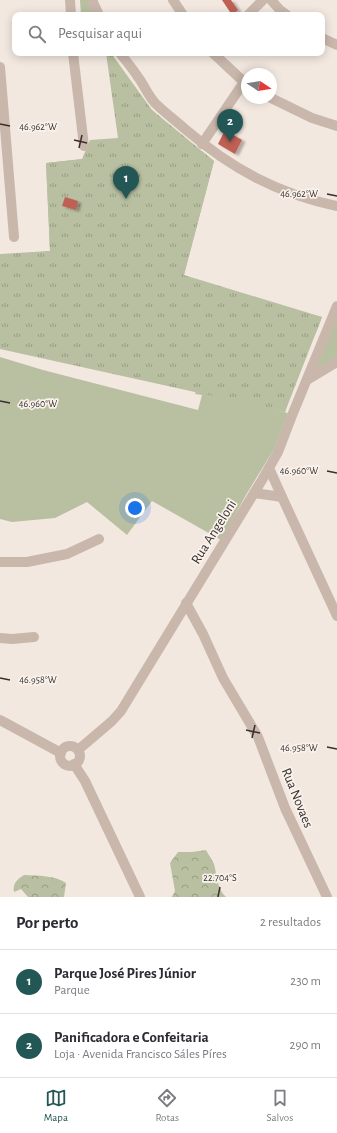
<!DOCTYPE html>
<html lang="pt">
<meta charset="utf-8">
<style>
body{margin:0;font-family:"Alegreya Sans",sans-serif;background:#f2f2f3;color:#2b2b33}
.compass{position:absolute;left:241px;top:68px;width:36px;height:36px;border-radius:50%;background:#fff;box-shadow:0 2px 10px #0003;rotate:102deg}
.you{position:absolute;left:135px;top:508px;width:14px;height:14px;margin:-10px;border:3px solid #fff;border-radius:50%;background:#1a73e8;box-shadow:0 0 0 6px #1a73e833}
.badge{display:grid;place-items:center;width:26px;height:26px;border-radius:50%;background:#235755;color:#fff;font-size:13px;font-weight:700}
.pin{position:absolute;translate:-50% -33px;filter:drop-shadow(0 1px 2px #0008)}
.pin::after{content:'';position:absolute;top:21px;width:14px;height:12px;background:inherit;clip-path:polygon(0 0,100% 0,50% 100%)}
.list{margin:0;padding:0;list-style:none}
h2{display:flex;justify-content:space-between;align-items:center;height:52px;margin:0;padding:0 16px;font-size:17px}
h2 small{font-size:13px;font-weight:400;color:#7c7c81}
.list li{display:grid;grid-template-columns:26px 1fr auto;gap:12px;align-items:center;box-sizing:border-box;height:64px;padding:0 16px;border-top:1px solid #e1e1e2}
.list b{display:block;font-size:15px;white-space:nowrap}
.list p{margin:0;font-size:13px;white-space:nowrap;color:#7c7c81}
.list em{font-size:13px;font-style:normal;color:#7c7c81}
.icon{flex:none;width:22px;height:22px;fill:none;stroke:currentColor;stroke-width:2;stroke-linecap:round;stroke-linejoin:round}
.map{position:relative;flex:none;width:337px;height:897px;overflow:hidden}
.search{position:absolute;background:#fff;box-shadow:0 2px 10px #0003;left:12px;right:12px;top:12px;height:44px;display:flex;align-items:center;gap:10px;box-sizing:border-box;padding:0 14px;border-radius:8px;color:#7c7c81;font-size:15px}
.sheet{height:180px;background:#fff}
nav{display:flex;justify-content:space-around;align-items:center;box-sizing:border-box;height:56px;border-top:1px solid #e1e1e2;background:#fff;font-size:11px;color:#7c7c81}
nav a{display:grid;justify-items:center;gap:2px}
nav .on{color:#235755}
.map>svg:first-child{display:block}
.green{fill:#b9c0a1}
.forest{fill:url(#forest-crowns)}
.park{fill:url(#park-tufts)}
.building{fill:#be6152;filter:url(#shadow)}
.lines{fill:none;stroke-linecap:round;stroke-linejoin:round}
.minor{stroke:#c9b7ac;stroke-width:10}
.tertiary{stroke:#c9b7ac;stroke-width:10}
.ticks{fill:none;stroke:#382e2b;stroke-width:1.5}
.labels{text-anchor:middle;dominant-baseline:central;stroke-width:3.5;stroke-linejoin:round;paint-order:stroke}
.street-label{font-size:14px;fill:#382e2b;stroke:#f9f2ec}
.ticks-label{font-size:10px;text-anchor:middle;fill:#382e2b;stroke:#f9f2ec;stroke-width:3.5;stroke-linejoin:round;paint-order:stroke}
</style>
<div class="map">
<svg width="337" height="897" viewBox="0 0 337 897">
<defs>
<pattern id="forest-crowns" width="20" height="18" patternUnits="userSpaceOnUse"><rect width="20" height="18" fill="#b9c0a1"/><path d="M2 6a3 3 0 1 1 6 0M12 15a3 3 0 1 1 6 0" fill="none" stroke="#979c83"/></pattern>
<pattern id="park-tufts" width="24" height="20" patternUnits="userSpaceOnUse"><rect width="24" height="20" fill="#b9c0a1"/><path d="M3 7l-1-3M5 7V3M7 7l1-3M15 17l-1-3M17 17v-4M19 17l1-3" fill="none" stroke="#979c83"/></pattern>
<filter id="shadow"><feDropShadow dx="3.5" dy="2" stdDeviation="1" flood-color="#0004"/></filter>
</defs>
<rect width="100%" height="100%" fill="#f2e8e0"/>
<g class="green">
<polygon points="80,0 87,0 95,15 81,15"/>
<polygon points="116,90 152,110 164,122 214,161 182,282 322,317 318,328 296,378 285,412 275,410 288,413 274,449 246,495 221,540 152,501 127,535 87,502 55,518 12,522 0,519 0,357 43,370 198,410 202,395 195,394 223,296 10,255 50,251 46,163 119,155"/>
<polygon points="337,312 337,359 312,375"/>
</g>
<g class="forest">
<path d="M206 850C208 854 212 859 214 864 217 875 217 889 226 897H172L175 891 170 863 178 852H192Z"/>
<path d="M24 875C38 876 55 875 66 883L64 897H28L21 889 14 892C12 883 18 879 24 875Z"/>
</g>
<polygon class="park" points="106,53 111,53 152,110 214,161 184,275 322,317 285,412 0,349 0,254 50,251 46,163 82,159 90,140 118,138"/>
<g class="building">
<polygon points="222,0 231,0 238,10 232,15"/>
<polygon points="225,130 242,140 235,154 218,144"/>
<polygon points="65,197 78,201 76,210 62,206"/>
</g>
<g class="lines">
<g class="minor">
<polyline points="70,0 71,15"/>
<polyline points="173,0 183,15"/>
<polyline points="271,0 280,10 287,15"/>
<polyline points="248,15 263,0"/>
<polyline points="322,38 337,45"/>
<polyline points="73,53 84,146"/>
<polyline points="213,53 244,82 247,84"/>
<polyline points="0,67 14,237"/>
<polyline points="271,98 312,118 337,126"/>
<polyline points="202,144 244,82"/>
<polyline points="269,468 282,497 337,616"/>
<polyline points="254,493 282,497"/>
<polyline points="0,562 27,562 67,554 99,539"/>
<polyline points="186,603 203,634 223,678 258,737 285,808 327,897"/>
<polyline points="0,638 12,639 34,637"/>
<polyline points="0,720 61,753"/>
<circle cx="70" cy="756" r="10"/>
<polyline points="74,764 85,781 140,897"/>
</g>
<g class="tertiary">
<polyline points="92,0 99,15"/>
<path d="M120 53C126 61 133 69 138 77 144 85 148 95 155 103 164 112 175 120 185 129 231 168 277 194 337 206"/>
<polyline points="307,380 337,362"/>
<polyline points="78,750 112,721 121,711 262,480 278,452 293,413 337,306"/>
</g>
</g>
<path class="ticks" d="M0 124 10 126M74 140 87 143M79 148 82 135M327 194 337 196M0 401 10 403M327 471 337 473M0 678 10 680M246 730 260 733M252 738 255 725M327 747 337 749M218 897 220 887"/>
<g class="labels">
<g class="street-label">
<text transform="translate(214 532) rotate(-58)">Rua Angeloni</text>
<text transform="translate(297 798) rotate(68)">Rua Novaes</text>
</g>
</g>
<g class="ticks-label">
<text x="38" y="130">46.962°W</text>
<text x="299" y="197">46.962°W</text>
<text x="38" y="407">46.960°W</text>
<text x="299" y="474">46.960°W</text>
<text x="38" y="683">46.958°W</text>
<text x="299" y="751">46.958°W</text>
<text x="220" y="881">22.704°S</text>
</g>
</svg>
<svg class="compass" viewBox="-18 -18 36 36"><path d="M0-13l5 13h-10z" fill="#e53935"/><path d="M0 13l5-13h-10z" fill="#7c7c81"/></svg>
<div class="you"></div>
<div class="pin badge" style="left:126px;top:199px">1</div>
<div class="pin badge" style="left:230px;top:142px">2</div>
<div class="search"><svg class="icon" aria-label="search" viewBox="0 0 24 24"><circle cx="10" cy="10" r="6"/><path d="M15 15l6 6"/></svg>Pesquisar aqui</div>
</div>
<section class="sheet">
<h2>Por perto<small>2 resultados</small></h2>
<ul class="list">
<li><span class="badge">1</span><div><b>Parque José Pires Júnior</b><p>Parque</p></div><em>230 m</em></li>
<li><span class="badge">2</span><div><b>Panificadora e Confeitaria</b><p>Loja · Avenida Francisco Sáles Píres</p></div><em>290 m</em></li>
</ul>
</section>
<nav>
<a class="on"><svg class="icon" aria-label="map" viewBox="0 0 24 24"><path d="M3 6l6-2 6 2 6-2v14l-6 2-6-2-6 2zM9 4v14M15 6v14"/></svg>Mapa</a>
<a><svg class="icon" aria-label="directions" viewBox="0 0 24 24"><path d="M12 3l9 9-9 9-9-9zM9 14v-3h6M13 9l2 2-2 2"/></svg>Rotas</a>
<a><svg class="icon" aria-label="saved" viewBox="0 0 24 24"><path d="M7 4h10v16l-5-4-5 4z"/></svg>Salvos</a>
</nav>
